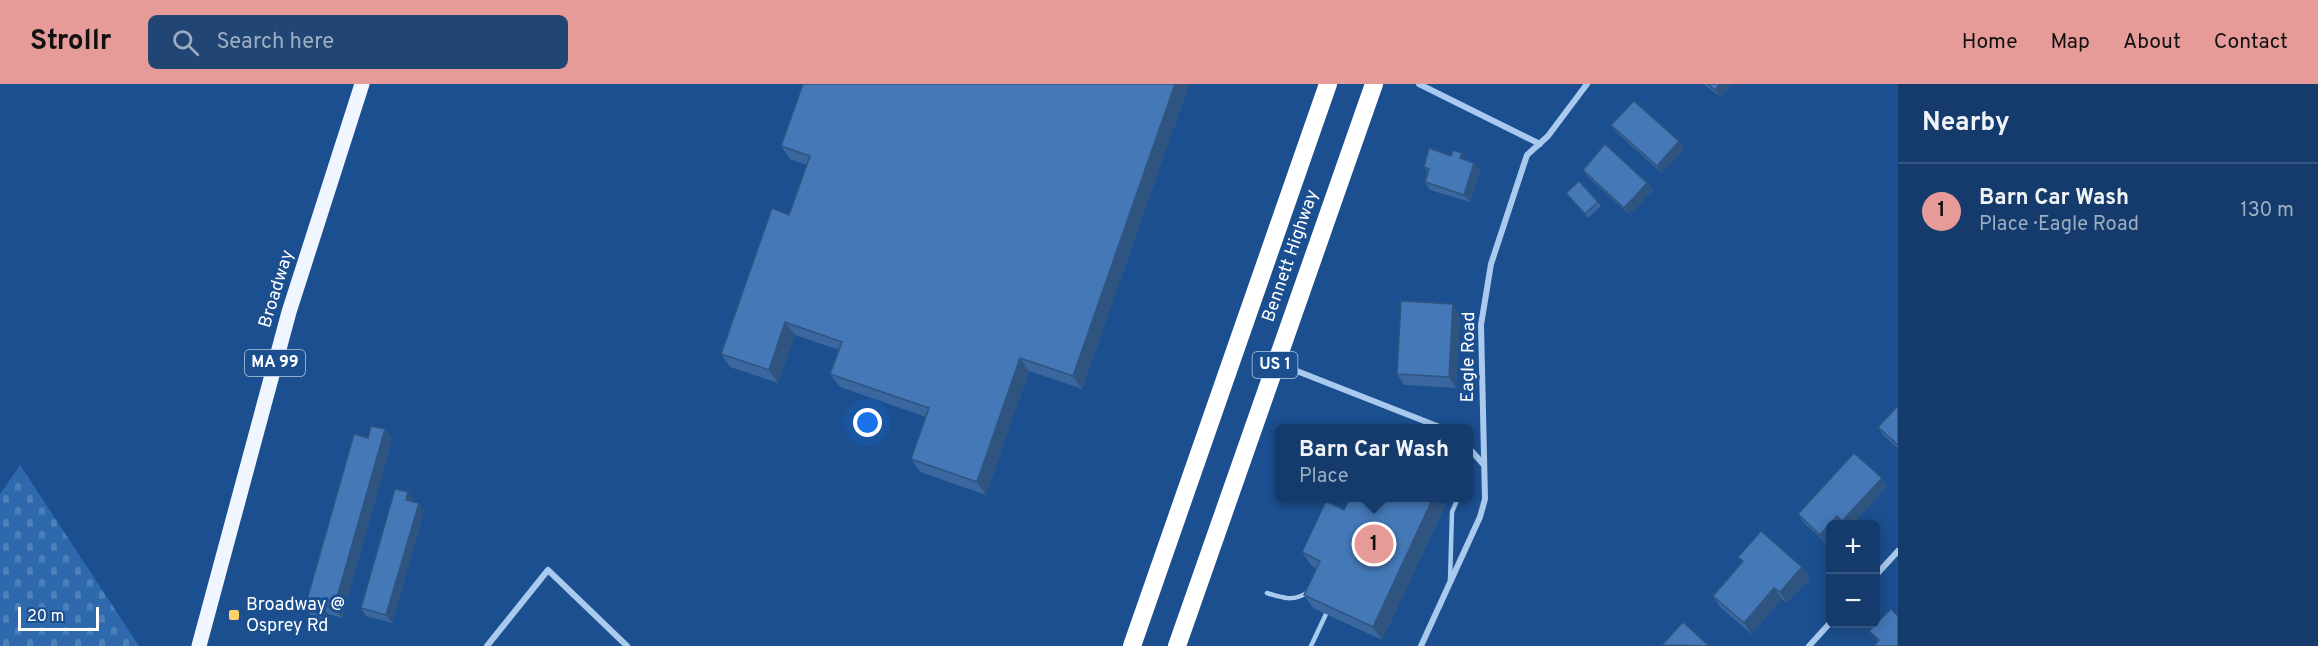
<!DOCTYPE html>
<meta charset="utf-8">
<style>
body{margin:0;font-family:Overpass,sans-serif;background:#214673;color:#f1f3f6}
.controls{position:absolute;right:18px;bottom:18px;display:grid;overflow:hidden;border-radius:9px;box-shadow:0 3px 15px #0003}
.controls button{width:54px;height:54px;display:grid;place-items:center;padding:0;border:0;border-bottom:2px solid #33557e;background:#143b6b;color:#f1f3f6;font:30px sans-serif}
.scale{position:absolute;left:18px;bottom:15px;width:81px;box-sizing:border-box;padding-left:6px;border:3px solid #fff;border-top:0;font-size:16px;line-height:21px;white-space:nowrap;color:#fff;-webkit-text-stroke:4px #1b4f8f;paint-order:stroke}
.you{position:absolute;left:868px;top:339px;width:21px;height:21px;margin:-15px;border:4px solid #fff;border-radius:50%;background:#1a73e8;box-shadow:0 0 0 9px #1a73e833}
.badge{display:grid;place-items:center;width:39px;height:39px;border-radius:50%;background:#e69b98;color:#111;font-size:20px;font-weight:700}
.pin{position:absolute;translate:-50% -50%;border:3px solid #fff;box-shadow:0 2px 6px #0006}
.popup{position:absolute;left:1275px;top:340px;width:198px;height:78px;box-sizing:border-box;display:grid;place-content:center;border-radius:9px;background:#143b6b;filter:drop-shadow(0 2px 4px #0005);font-size:20px;white-space:nowrap;color:#9dadc1}
.popup b{font-size:22px;color:#f1f3f6}
.popup::after{content:'';position:absolute;left:50%;top:100%;margin-left:-12px;border:12px solid transparent;border-top-color:#143b6b}
.list{margin:0;padding:0;list-style:none}
h2{display:flex;justify-content:space-between;align-items:center;height:78px;margin:0;padding:0 24px;font-size:26px}
h2 small{font-size:20px;font-weight:400;color:#9dadc1}
.list li{display:grid;grid-template-columns:39px 1fr auto;gap:18px;align-items:center;box-sizing:border-box;height:96px;padding:0 24px;border-top:2px solid #33557e}
.list b{display:block;font-size:22px;white-space:nowrap}
.list p{margin:0;font-size:20px;white-space:nowrap;color:#9dadc1}
.list em{font-size:20px;font-style:normal;color:#9dadc1}
.icon{flex:none;width:33px;height:33px;fill:none;stroke:currentColor;stroke-width:2;stroke-linecap:round;stroke-linejoin:round}
.map{position:relative;flex:none;width:1898px;height:562px;overflow:hidden}
header{display:flex;align-items:center;gap:36px;box-sizing:border-box;height:84px;padding:0 30px;background:#e69b98;color:#111}
header strong{font-size:28px}
nav{display:flex;gap:33px;margin-inline-start:auto;font-size:21px}
.search{width:420px;height:54px;background:#214673;display:flex;align-items:center;gap:15px;box-sizing:border-box;padding:0 21px;border-radius:9px;color:#9dadc1;font-size:22px}
main{display:flex}
aside{flex:1;background:#143b6b}
.map>svg:first-child{display:block}
.cemetery{fill:url(#cemetery-stones)}
.lines{fill:none;stroke-linecap:round;stroke-linejoin:round}
.lane{stroke:#a9c9ee;stroke-width:4.5}
.street{stroke:#a9c9ee;stroke-width:6}
.primary{stroke:#f0f6ff;stroke-width:15}
.highway{stroke:#fff;stroke-width:18}
.wall{fill:#3a679d}
.shaded-wall{fill:#305480}
.building{fill:#4478b7;stroke:#305480;stroke-width:1.5}
.poi-dot{fill:#ffd166;stroke:#1b4f8f;stroke-width:2}
.labels{text-anchor:middle;dominant-baseline:central;stroke-width:6;stroke-linejoin:round;paint-order:stroke}
.shield{fill:#1b4f8f;stroke:#bbcadd;stroke-width:1.5}
.shield-label{font-size:16px;font-weight:bold;fill:#fff}
.street-label{font-size:18px;fill:#fff;stroke:#1b4f8f}
.poi-label{font-size:18px;fill:#fff;stroke:#1b4f8f;text-anchor:start}
</style>
<header>
<strong>Strollr</strong>
<div class="search"><svg class="icon" aria-label="search" viewBox="0 0 24 24"><circle cx="10" cy="10" r="6"/><path d="M15 15l6 6"/></svg>Search here</div>
<nav><a>Home</a><a>Map</a><a>About</a><a>Contact</a></nav>
</header>
<main>
<div class="map">
<svg width="1898" height="562" viewBox="0 0 1898 562">
<defs>
<pattern id="cemetery-stones" width="16" height="16" patternUnits="userSpaceOnUse" patternTransform="scale(1.5)"><rect width="16" height="16" fill="#2e69ad"/><path d="M2 7V4a2 2 0 0 1 4 0v3zM10 15v-3a2 2 0 0 1 4 0v3z" fill="#4d80b9"/></pattern>
</defs>
<rect width="100%" height="100%" fill="#1b4f8f"/>
<polygon class="cemetery" points="20,381 139,562 0,562 0,410"/>
<g class="lines">
<g class="lane">
<polyline points="1450,496 1452,428 1458,414"/>
<path d="M1267 509C1282 514 1294 518 1308 508"/>
<polyline points="1311,562 1326,530"/>
</g>
<g class="street">
<polyline points="1419,0 1540,60"/>
<polyline points="1279,280 1442,344"/>
<polyline points="1468,363 1484,381"/>
<polyline points="1876,491 1898,467"/>
<polyline points="487,562 548,486 627,562"/>
<polyline points="1421,562 1480,433 1485,415 1481,241 1491,180 1527,71 1548,52 1587,0"/>
<polyline points="1809,562 1830,539"/>
</g>
<polyline class="primary" points="199,562 289,228 362,0"/>
<g class="highway">
<polyline points="1132,562 1328,0"/>
<polyline points="1177,562 1374,0"/>
</g>
</g>
<g class="wall">
<polygon points="1189,0 1082,305 1029,287 986,411 920,388 911,375 926,333 840,303 830,290 839,266 795,251 778,299 730,283 721,270 789,131 807,81 790,75 781,62"/>
<polygon points="1703,0 1731,0 1721,13"/>
<polygon points="1611,41 1684,65 1662,89 1617,49"/>
<polygon points="1467,76 1474,79 1480,87 1470,118 1430,106 1425,98 1428,89 1424,83"/>
<polygon points="1583,86 1647,99 1653,106 1630,131 1588,93"/>
<polygon points="1566,109 1598,118 1601,122 1588,134"/>
<polygon points="1460,231 1456,304 1404,301 1397,290"/>
<polygon points="1898,322 1898,364 1883,351 1878,343"/>
<polygon points="385,345 392,356 342,534 328,530 326,537 312,534 305,523 368,354"/>
<polygon points="1882,394 1887,402 1852,441 1830,441 1826,459 1803,438 1798,430"/>
<polygon points="414,416 413,418 424,427 392,539 366,532 361,524"/>
<polygon points="1446,420 1382,556 1313,524 1304,511 1316,484 1311,481 1302,468 1344,426"/>
<polygon points="1738,473 1810,494 1787,519 1782,515 1751,550 1720,523 1713,512 1742,478"/>
</g>
<g class="shaded-wall">
<polygon points="1175,0 1189,0 1082,305 1073,292"/>
<polygon points="1720,0 1731,0 1721,13 1715,6"/>
<polygon points="1679,57 1684,65 1662,89 1657,82"/>
<polygon points="1462,69 1467,77 1460,74"/>
<polygon points="1474,79 1480,87 1470,118 1464,111"/>
<polygon points="1647,99 1653,106 1630,131 1624,124"/>
<polygon points="1453,220 1460,231 1456,304 1449,293"/>
<polygon points="785,238 795,251 778,299 769,286"/>
<polygon points="1020,274 1029,287 986,411 977,398"/>
<polygon points="385,345 392,356 342,534 334,524"/>
<polygon points="1882,394 1887,402 1852,441 1845,441 1842,437"/>
<polygon points="408,408 414,416 411,424 406,416"/>
<polygon points="1433,414 1441,414 1446,420 1382,556 1373,543"/>
<polygon points="419,419 424,427 392,539 386,531"/>
<polygon points="1837,432 1843,440 1830,441 1830,453 1826,459 1820,451"/>
<polygon points="1802,483 1810,494 1787,519 1780,508"/>
<polygon points="1774,504 1782,515 1751,550 1744,539"/>
<polygon points="320,520 328,530 326,537 318,526"/>
</g>
<g class="building">
<polygon points="803,0 1175,0 1073,292 1020,274 977,398 911,375 929,324 830,290 842,258 785,238 769,286 721,270 772,124 789,131 810,72 781,62"/>
<polygon points="1708,0 1720,0 1715,6"/>
<polygon points="1634,17 1679,57 1657,82 1611,41"/>
<polygon points="1605,60 1647,99 1624,124 1583,86"/>
<polygon points="1429,64 1451,72 1453,66 1462,69 1460,74 1474,79 1464,111 1425,98 1429,85 1424,83"/>
<polygon points="1579,97 1598,118 1585,130 1566,109"/>
<polygon points="1401,217 1453,220 1449,293 1397,290"/>
<polygon points="1898,322 1898,361 1878,343"/>
<polygon points="371,342 385,345 334,524 320,520 318,526 305,523 354,350 368,354"/>
<polygon points="1854,369 1882,394 1842,437 1837,432 1820,451 1798,430"/>
<polygon points="395,405 408,408 406,416 419,419 386,531 361,524"/>
<polygon points="1350,414 1433,414 1373,543 1304,511 1320,477 1302,468 1326,417 1344,426"/>
<polygon points="1761,447 1802,483 1780,508 1774,504 1744,539 1713,512 1743,477 1738,473"/>
<polygon points="1891,525 1898,532 1898,562 1874,562 1879,556 1869,547"/>
<polygon points="1683,538 1709,562 1662,561"/>
</g>
<rect class="poi-dot" x="228" y="525" width="12" height="12" rx="3"/>
<g class="labels">
<g class="shield">
<rect x="245" y="266" width="60" height="26" rx="4.5"/>
<rect x="1252.5" y="268" width="45" height="26" rx="4.5"/>
</g>
<g class="shield-label">
<text x="275" y="279">MA 99</text>
<text x="1275" y="281">US 1</text>
</g>
<g class="street-label">
<text transform="translate(1291 172) rotate(-71)">Bennett Highway</text>
<text transform="translate(277 205) rotate(-73)">Broadway</text>
<text transform="translate(1469 273) rotate(-89)">Eagle Road</text>
</g>
<g class="poi-label">
<text x="246" y="521">Broadway @<tspan x="246" dy="21">Osprey Rd</tspan></text>
</g>
</g>
</svg>
<div class="controls">
<button>+</button>
<button>−</button>
</div>
<div class="scale">20 m</div>
<div class="you"></div>
<div class="pin badge" style="left:1374px;top:460px">1</div>
<div class="popup"><b>Barn Car Wash</b>Place</div>
</div>
<aside>
<h2>Nearby<small></small></h2>
<ul class="list">
<li><span class="badge">1</span><div><b>Barn Car Wash</b><p>Place · Eagle Road</p></div><em>130 m</em></li>
</ul>
</aside>
</main>
